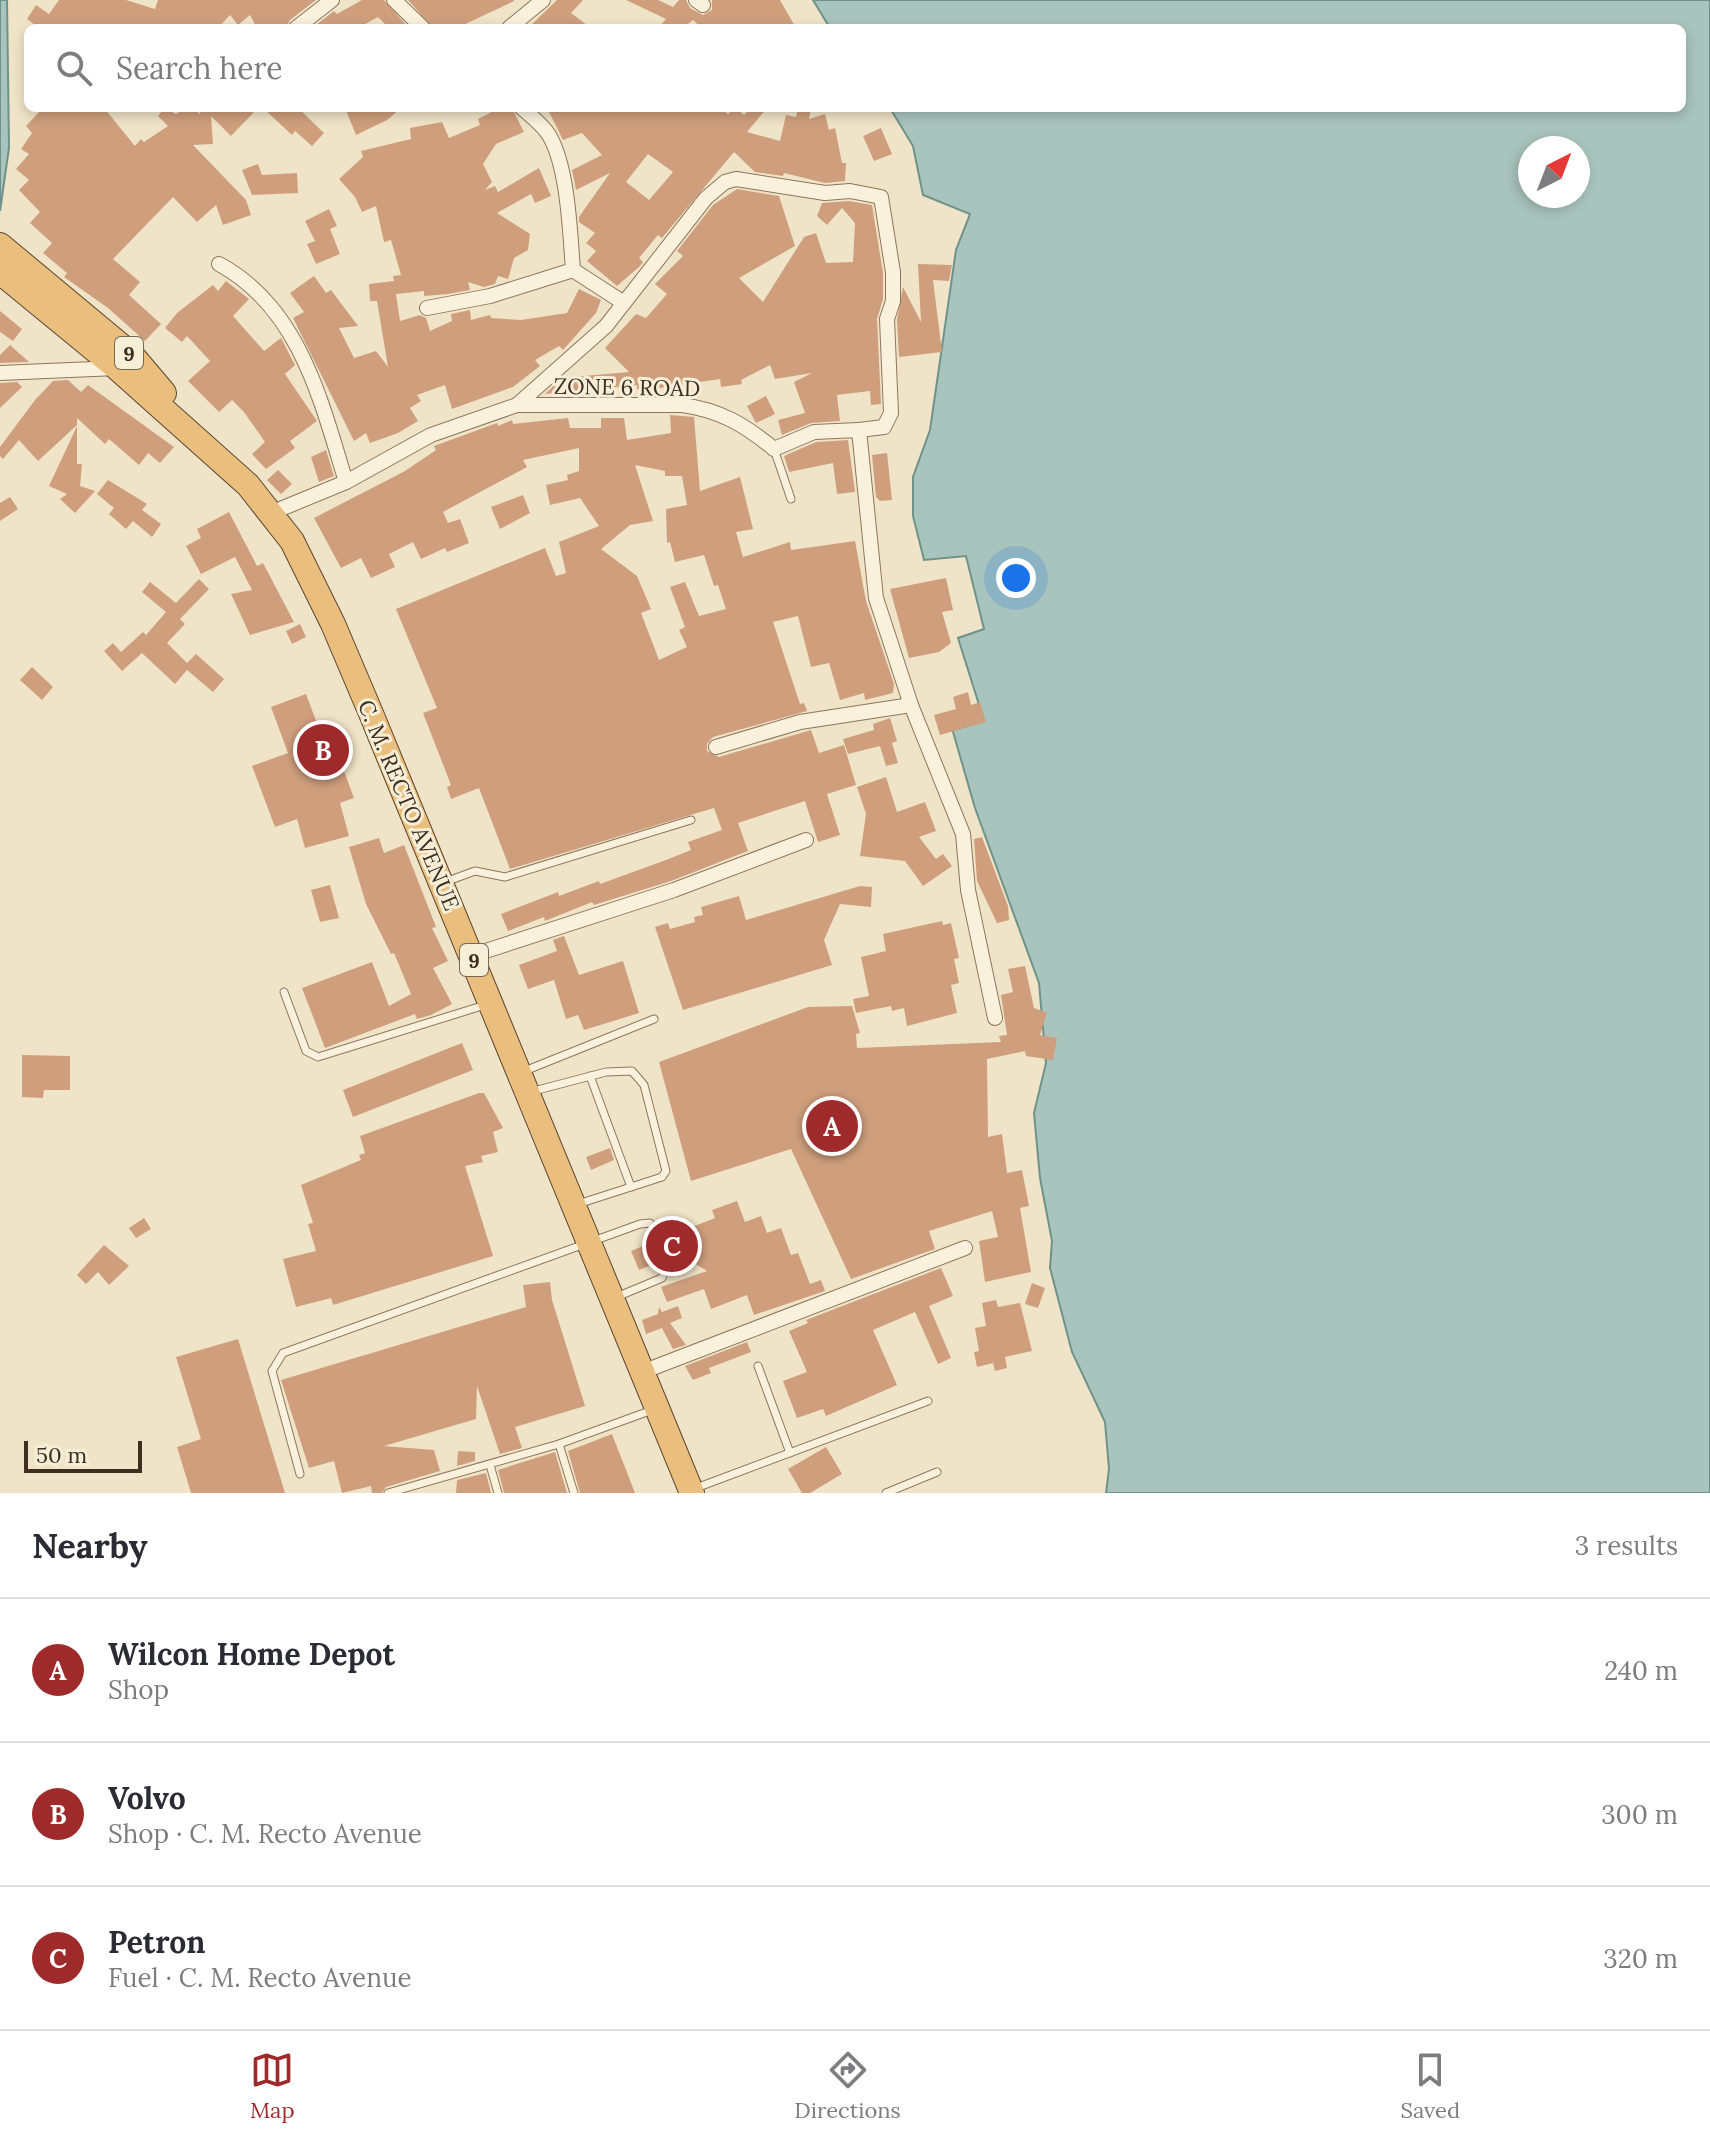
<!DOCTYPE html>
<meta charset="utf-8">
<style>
body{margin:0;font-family:Lora,serif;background:#f7f7f7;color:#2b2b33}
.compass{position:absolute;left:1518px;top:136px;width:72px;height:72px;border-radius:50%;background:#fff;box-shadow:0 4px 12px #0003;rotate:42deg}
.scale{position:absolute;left:24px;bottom:20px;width:118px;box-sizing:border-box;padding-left:8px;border:4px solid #3d2e20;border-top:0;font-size:22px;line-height:28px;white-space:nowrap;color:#3d2e20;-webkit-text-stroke:6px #f7eed8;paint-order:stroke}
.you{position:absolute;left:1016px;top:578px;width:28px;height:28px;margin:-20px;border:6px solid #fff;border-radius:50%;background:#1a73e8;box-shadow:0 0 0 12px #1a73e833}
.badge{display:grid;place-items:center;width:52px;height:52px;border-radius:50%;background:#9e2a2b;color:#fff;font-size:26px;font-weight:700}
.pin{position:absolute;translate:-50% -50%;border:4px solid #fff;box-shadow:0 2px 8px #0006}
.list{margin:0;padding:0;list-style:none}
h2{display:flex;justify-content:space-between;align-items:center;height:104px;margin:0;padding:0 32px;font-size:34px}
h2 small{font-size:26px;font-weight:400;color:#7c7c81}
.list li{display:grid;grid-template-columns:52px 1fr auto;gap:24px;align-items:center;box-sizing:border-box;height:144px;padding:0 32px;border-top:2px solid #e1e1e2}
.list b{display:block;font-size:30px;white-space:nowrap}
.list p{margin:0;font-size:26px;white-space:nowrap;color:#7c7c81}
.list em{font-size:26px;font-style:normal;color:#7c7c81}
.icon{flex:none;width:44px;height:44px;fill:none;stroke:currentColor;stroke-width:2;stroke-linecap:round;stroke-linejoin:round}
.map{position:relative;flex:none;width:1710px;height:1493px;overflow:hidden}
.search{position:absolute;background:#fff;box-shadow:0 4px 12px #0003;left:24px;right:24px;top:24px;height:88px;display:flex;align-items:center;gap:20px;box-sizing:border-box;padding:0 28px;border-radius:12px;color:#7c7c81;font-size:30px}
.sheet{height:536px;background:#fff}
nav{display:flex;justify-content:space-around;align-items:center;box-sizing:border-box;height:112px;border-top:2px solid #e1e1e2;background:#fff;font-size:22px;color:#7c7c81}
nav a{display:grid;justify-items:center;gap:4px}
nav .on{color:#9e2a2b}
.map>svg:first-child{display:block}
.water{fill:#a9c4bc;stroke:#6f938a;stroke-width:2;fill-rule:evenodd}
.building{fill:#cf9f7d;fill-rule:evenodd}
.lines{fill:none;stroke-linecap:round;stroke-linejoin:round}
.service-casing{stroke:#8d765c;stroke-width:9}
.minor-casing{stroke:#8d765c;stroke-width:16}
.trunk-casing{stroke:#5b4430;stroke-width:26}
.service{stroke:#faf1dc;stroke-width:7}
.minor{stroke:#faf1dc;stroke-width:14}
.trunk{stroke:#eabe7c;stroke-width:24}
.labels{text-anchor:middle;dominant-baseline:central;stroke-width:6;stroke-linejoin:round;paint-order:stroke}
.shield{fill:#f7eed8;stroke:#756857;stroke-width:2}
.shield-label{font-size:20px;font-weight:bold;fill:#3d2e20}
.street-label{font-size:22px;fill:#3d2e20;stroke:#f7eed8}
</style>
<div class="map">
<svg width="1710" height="1493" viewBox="0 0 1710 1493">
<rect width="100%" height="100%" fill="#f0e4c8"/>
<g class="water">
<polygon points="0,0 7,0 9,148 0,211"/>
<path d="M813 0H1710V1493H1106L1109 1469 1105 1422 1072 1352 1050 1268 1052 1241 1040 1178 1034 1113 1046 1063 1039 983 975 808 949 718 981 711 958 638 984 629 966 556 924 560 913 516V477L930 430 956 250 970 214 923 195 913 146 890 108H1682V28H830ZM1530 148H1578V196H1530Z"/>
</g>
<g class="building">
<polygon points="59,0 126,0 155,9 158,0 316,0 290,20 286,28 257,28 250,15 238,25 230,15 218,28 39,28 27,19 36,5 49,14"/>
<polygon points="362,0 384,0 409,28 389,28 378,17 358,28 312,28 334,11 337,14"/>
<polygon points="408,0 514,0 514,1 457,28 433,28"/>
<polygon points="557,0 583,0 571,13 591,28 528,28"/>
<polygon points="626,0 658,0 673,7 679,0 686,0 690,8 703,15 712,10 712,0 780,0 796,28 702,28 693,20 683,28 658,28 666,19"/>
<polygon points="43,108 104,108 135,146 141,139 144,142 168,126 158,116 164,108 176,114 187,108 196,108 199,114 204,108 258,108 231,136 211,116 213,144 193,145 246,200 251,215 223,225 216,205 197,222 173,197 113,259 140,282 129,295 161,324 145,341 108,308 64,277 67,273 43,253 52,243 30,223 40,212 19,190 29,180 16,169 29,154 21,149 32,133 26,126"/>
<polygon points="263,108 298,108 324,133 312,146 295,131 292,135"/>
<polygon points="345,108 401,108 387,120 356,135"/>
<polygon points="499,108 512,108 524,132 496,144 483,164 492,182 485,190 495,186 498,192 539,168 551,196 535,203 531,194 497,213 530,234 528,250 514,258 508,279 498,276 495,284 484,287 468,282 470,290 448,294 424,296 424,291 396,294 400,321 420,315 426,318 430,331 452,321 451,314 470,310 471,320 490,315 491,318 521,320 567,313 579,289 601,300 596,313 563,350 559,346 535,360 540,366 513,387 452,409 445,385 417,395 421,401 410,408 418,421 398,433 370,443 366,433 354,441 297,326 293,318 304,312 290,293 314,276 326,293 331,290 358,326 339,328 354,358 376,351 388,367 377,301 370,301 369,284 394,281 393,276 401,275 391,240 384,242 376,206 362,212 355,197 339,179 363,157 361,151 411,139 410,128 442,122 449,138 480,125 478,119"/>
<path d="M547 108H720L728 114 735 108 744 115 751 108H767L747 132 780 141 786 115 796 117 798 108H811L809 119 825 114 829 130 835 128 842 163H846L845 181 825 183 784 173 783 176 755 172 734 152 662 238 658 235 639 258 643 262 639 267 617 286 587 261 596 251 586 243 595 233 579 222V217L610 173 576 190 572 170 602 155 582 133 563 140ZM648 154 673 172 649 200 626 182Z"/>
<polygon points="881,128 892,154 874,161 863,136"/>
<polygon points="258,164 262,175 297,173 298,193 252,195 242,170"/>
<polygon points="737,189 779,196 795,246 739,278 763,302 804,237 816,233 826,263 853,262 855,223 842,208 827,225 817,216 822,203 849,201 872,205 883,273 883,299 877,319 881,404 871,405 870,391 837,395 840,421 811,423 782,435 778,420 805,413 794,382 812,373 775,379 770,365 741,380 742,384 721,387 720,379 646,390 637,389 637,385 545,394 562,378 629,372 605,348 636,314 646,318 667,294 655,284 683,256 677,251 713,205"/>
<polygon points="329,209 337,226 330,229 340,254 316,264 307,244 315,241 305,221"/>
<polygon points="918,264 952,265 949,281 933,280 942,352 899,357 897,320 903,287 921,322"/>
<polygon points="226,281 249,299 233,316 264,351 281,338 295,365 285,374 317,421 290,441 295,448 266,469 252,454 265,442 244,412 232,400 219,412 188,381 210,361 187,336 182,342 165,328 177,313 213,285 218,291"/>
<polygon points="0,311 22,329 13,341 0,332"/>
<polygon points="10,345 29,362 0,363 0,355"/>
<polygon points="68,380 81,392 88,385 174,447 160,463 148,453 139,465 109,439 105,444 77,418 77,425 38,461 19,440 3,459 0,456 0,447 35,400 53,381"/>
<polygon points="17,382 22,387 0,408 0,383"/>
<polygon points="766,396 775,414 756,423 747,406"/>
<path d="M670 415 694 417 700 491 740 477 753 529 736 532 743 557 790 542 791 550 855 541 866 601 894 684 893 693 865 700 864 693 840 700 829 663 811 667 798 616 773 622 800 704 804 703 807 711 713 737 707 744V751L719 757 811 730 819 753 844 745 856 785 827 794 840 835 818 842 805 801 738 823 748 851 671 881 594 905 592 902 545 921 544 917 508 931 501 914 558 892 559 896 599 881 600 884 666 860 691 850 688 842 722 830 714 808 510 869 479 788 451 799 447 787 451 785 423 713 437 708 396 609 545 548 556 576 566 573 559 542 599 526 580 498 550 505 546 485 568 480 567 475 579 471V448L523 460 527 467 443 512 448 523 460 519 469 543 447 552 445 548 421 559 413 542 389 554 395 567 371 578 361 558 341 568 314 518 405 471 436 450 434 446 497 423 498 426 512 420 513 424 568 418 570 428H601V418H624L627 440 671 433ZM635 465 665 471V476H682L687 505 666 509 667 543 670 542 675 562 704 555 714 586 718 585 726 609 699 616 685 582 670 587 685 627 679 630 687 647 659 660 641 613 651 609 637 576 601 549 630 525 653 521Z"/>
<polygon points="77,426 77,464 82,464 80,486 95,491 75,513 60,499 67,494 49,486"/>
<polygon points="848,440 855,492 837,494 833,463 789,472 784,456 816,442"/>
<polygon points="326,450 334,476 319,482 311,457"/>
<polygon points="887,453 892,500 880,501 876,497 872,455"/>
<polygon points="278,470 292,484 281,494 267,480"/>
<polygon points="108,480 147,504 142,510 161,524 152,537 133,521 126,529 109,514 114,508 97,494"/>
<polygon points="523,495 530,513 500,529 491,507"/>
<polygon points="10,497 18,509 0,521 0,503"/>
<polygon points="229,512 257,566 263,563 294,622 250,635 231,594 252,590 235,557 201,574 186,546 201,538 197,529"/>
<polygon points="946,578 953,610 942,612 951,643 939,652 909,658 890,589"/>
<polygon points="199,579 209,589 180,619 185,624 167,643 187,663 196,654 224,679 213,692 187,670 175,684 142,653 122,671 104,651 113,643 121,652 143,632 146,635 166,612 142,592 150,582 176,603"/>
<polygon points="300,624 306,637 292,644 286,631"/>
<polygon points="32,667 53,687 42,700 20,680"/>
<polygon points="968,692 971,705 980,702 986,722 940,735 934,715 956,709 953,697"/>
<polygon points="306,694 330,758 338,755 354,798 340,803 349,836 305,848 297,819 275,827 252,766 288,753 271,707"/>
<polygon points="890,718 897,741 892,743 898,763 886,766 880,746 848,754 843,739 874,730 873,724"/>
<polygon points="886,777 897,812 925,802 936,831 919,837 936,859 943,854 952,866 923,886 905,861 860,856 866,814 857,787"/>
<polygon points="982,837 1008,906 1009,920 997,923 977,881 974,839"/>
<polygon points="379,838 384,853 404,845 436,927 432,928 448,961 433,968 452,1004 431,1015 417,1019 415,1014 325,1048 302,988 372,962 389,1006 411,994 394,953 391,954 366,904 349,847"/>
<polygon points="330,885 339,918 320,922 311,890"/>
<polygon points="860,886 872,887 871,907 840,904 824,940 832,965 683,1010 655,927 668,923 670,929 695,922 694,917 703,915 701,907 739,896 746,920"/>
<polygon points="942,921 943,925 951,923 959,958 954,959 959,983 951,985 957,1013 907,1026 904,1008 892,1011 891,1006 856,1013 853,999 869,996 861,957 886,951 883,934"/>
<polygon points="564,936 579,975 623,961 639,1013 584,1030 578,1015 566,1019 554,980 528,989 519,965 557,951 553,940"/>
<polygon points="1025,966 1034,1008 1047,1013 1040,1035 1057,1038 1053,1060 1026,1056 1025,1051 987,1059 988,1137 1002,1134 1007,1173 1022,1170 1029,1206 1020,1208 1031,1272 985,1282 979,1241 998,1237 992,1211 929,1231 935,1249 851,1279 791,1149 691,1181 659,1062 808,1007 852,1006 860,1033 856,1034 857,1048 1001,1042 999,1036 1007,1035 1001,995 1013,992 1008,969"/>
<polygon points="462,1043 473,1070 353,1117 343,1090"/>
<polygon points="22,1055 70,1056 70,1090 44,1090 43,1098 22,1097"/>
<polygon points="479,1093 484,1093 503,1128 493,1132 498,1152 481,1156 483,1162 465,1166 493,1256 333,1305 331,1298 296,1307 283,1259 316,1251 308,1224 313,1223 301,1185 361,1160 359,1155 365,1153 360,1136"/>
<polygon points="610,1148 614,1160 591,1170 586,1157"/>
<polygon points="737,1201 745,1222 761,1216 767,1233 781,1228 791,1255 798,1253 810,1284 821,1280 825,1291 754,1315 747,1295 711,1309 704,1289 667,1302 661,1287 707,1271 664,1245 667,1237 715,1218 712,1210"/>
<polygon points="144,1218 151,1229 136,1238 129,1228"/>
<polygon points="655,1241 661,1261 639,1270 631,1251"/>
<polygon points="104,1245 129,1266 109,1285 98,1272 86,1284 77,1275"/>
<polygon points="941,1268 953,1296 929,1306 951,1358 938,1364 915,1312 873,1330 897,1385 826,1416 823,1409 797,1418 783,1381 807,1372 789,1331 808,1323 806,1320"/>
<polygon points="550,1282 552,1300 585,1406 515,1427 522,1448 500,1454 477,1386 476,1419 384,1446 434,1450 440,1471 386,1487 382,1493 372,1493 371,1486 342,1493 334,1461 309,1468 281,1380 526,1307 523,1285"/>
<polygon points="1032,1283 1045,1288 1038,1308 1025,1304"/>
<polygon points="996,1300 998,1307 1020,1303 1032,1351 1005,1357 1007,1368 995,1371 993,1363 977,1367 974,1352 979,1351 975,1328 986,1326 982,1303"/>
<polygon points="678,1306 682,1318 670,1323 686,1345 673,1349 662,1328 646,1334 642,1320 658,1314 659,1307 662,1312"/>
<polygon points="238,1339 285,1493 191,1493 177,1447 201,1439 176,1357"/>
<polygon points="747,1342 751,1352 709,1368 711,1373 693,1380 685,1366"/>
<polygon points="612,1434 635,1493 580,1493 568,1451"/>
<polygon points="826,1447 842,1474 810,1493 802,1493 788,1469"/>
<polygon points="458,1451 475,1452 475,1461 457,1466"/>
<polygon points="555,1452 567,1493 504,1493 498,1470"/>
<polygon points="486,1473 491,1493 456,1493 457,1480"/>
</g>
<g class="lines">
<defs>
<g id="service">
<polyline points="774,449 791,499"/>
<polyline points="445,882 475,871 505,877 691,820"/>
<polyline points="284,992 306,1051 318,1057 485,1005"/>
<polyline points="522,1072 654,1019"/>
<polyline points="590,1076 631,1187"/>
<polyline points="530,1092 606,1072 632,1071 644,1085 666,1171 662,1177 578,1204"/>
<polyline points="614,1298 662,1278 669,1258"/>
<polyline points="758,1366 790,1453"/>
<polyline points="559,1444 574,1493"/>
<polyline points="490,1465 498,1493"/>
<polyline points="300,1474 272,1371 283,1353 640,1224 650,1223 661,1239"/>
<polyline points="696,1488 928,1401"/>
<polyline points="388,1493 559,1444 655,1409"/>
<polyline points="886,1493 937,1472"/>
</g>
<g id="minor">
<polyline points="394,0 423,28"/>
<polyline points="696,0 703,5"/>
<polyline points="296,28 332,0"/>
<polyline points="509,28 543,0"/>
<path d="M522 108C531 116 542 124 549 135 568 167 570 232 573 270L624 303"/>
<path d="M219 264C300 308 321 401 346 482"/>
<polyline points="427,308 490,296 573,270"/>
<polyline points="0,373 117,368"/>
<polyline points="517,405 606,326 706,198 725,182 736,179 825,193 850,191 881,197 893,272 893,301 887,319 891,413 884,427 859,430"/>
<path d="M271 513 346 482 431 435 517 405H682C720 410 745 425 774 449L814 432 859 430 876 598 911 705 963 834 968 890 995 1018"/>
<polyline points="716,747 800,722 911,705"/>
<polyline points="473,955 674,890 806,840"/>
<polyline points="642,1372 965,1248"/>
</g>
<g id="trunk">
<polyline points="0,245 131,354 164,393"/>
<polyline points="0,272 117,368 248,485 292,541 333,624 370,711 692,1493"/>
</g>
</defs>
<use href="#service" class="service-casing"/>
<use href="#minor" class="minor-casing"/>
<use href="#trunk" class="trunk-casing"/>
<use href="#service" class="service"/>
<use href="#minor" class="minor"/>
<use href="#trunk" class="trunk"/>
</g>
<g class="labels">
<g class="shield">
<rect x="115" y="337" width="28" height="32" rx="6"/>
<rect x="460" y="944" width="28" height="32" rx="6"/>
</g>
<g class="shield-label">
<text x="129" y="353">9</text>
<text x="474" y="960">9</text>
</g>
<g class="street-label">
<text transform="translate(627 387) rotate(1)">ZONE 6 ROAD</text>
<text transform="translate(409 805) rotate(67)">C. M. RECTO AVENUE</text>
</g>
</g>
</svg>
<svg class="compass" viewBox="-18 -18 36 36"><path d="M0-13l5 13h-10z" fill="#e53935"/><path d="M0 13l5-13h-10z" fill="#7c7c81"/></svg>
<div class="scale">50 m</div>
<div class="you"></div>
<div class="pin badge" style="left:832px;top:1126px">A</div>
<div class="pin badge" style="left:323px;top:750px">B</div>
<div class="pin badge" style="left:672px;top:1246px">C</div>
<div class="search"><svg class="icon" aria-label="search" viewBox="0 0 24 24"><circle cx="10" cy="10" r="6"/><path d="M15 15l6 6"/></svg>Search here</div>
</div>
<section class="sheet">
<h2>Nearby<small>3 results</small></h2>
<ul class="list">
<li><span class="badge">A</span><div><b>Wilcon Home Depot</b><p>Shop</p></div><em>240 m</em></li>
<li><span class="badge">B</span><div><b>Volvo</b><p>Shop · C. M. Recto Avenue</p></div><em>300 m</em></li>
<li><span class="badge">C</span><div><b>Petron</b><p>Fuel · C. M. Recto Avenue</p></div><em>320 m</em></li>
</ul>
</section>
<nav>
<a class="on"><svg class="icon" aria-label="map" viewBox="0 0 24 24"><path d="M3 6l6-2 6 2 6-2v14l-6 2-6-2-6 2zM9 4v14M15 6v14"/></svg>Map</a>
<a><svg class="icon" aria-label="directions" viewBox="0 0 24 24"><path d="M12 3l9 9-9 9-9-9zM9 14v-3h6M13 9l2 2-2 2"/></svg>Directions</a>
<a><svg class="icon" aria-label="saved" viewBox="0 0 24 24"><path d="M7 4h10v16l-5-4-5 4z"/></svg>Saved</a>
</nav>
